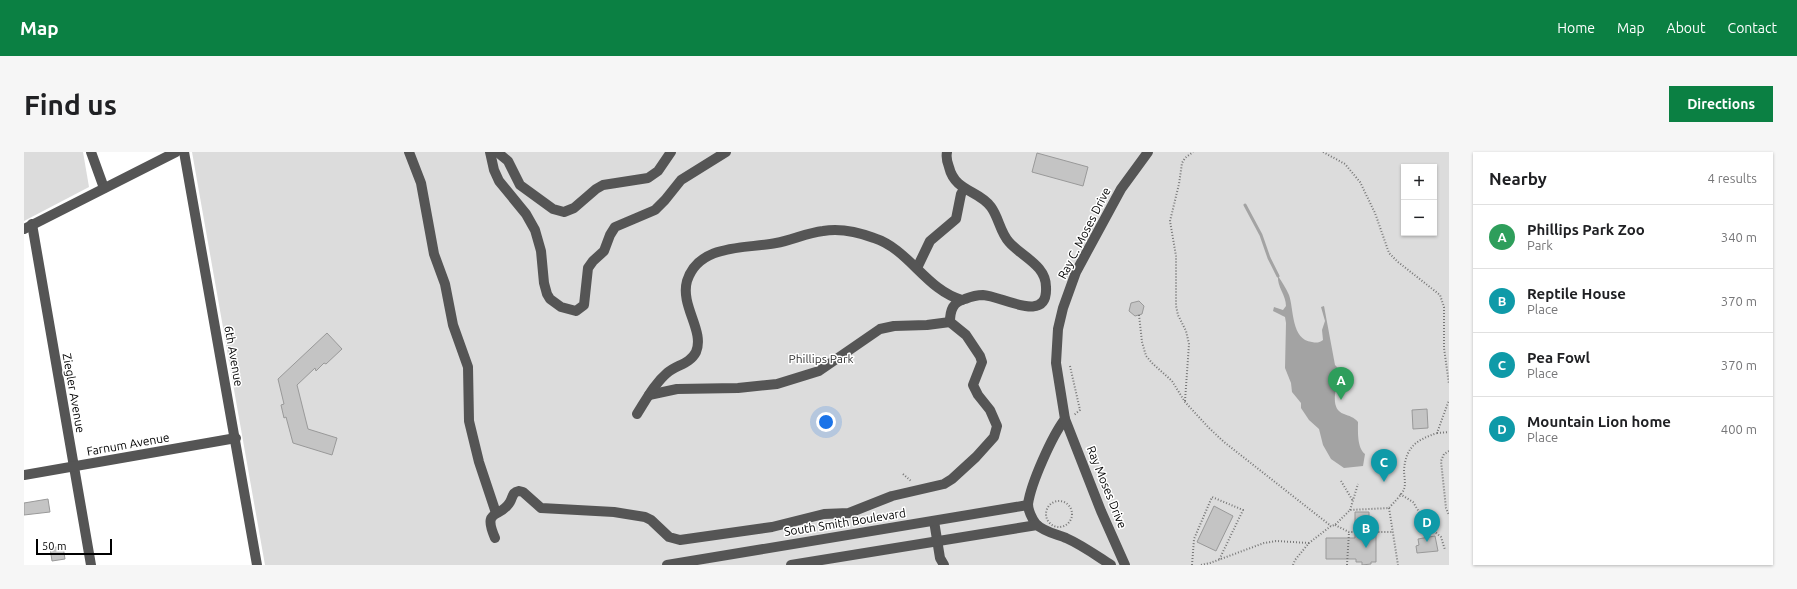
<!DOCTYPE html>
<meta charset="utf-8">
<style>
body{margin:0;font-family:Ubuntu,sans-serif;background:#f6f6f6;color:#202124}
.controls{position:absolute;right:12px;top:12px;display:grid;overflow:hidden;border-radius:0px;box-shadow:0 1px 3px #0004}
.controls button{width:36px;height:36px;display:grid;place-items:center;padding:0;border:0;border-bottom:1px solid #e0e0e0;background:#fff;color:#202124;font:20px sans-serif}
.scale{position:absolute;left:12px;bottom:10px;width:76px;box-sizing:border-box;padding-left:4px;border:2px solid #000;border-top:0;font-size:11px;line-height:14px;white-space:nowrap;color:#000;-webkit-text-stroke:3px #fff;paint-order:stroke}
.you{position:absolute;left:802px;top:270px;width:14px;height:14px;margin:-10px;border:3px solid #fff;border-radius:50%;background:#1a73e8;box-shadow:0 0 0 6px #1a73e833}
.badge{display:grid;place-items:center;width:26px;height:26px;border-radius:50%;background:#0b8043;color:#fff;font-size:13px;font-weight:700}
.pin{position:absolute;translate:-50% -33px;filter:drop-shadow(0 1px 2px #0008)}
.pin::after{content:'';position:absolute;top:21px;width:14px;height:12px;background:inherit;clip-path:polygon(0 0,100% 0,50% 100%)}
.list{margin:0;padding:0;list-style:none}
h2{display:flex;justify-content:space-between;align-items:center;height:52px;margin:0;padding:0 16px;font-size:17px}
h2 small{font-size:13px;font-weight:400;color:#757577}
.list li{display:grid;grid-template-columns:26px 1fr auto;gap:12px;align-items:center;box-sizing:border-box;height:64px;padding:0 16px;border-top:1px solid #e0e0e0}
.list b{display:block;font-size:15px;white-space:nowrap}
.list p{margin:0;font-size:13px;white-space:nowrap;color:#757577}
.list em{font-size:13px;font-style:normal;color:#757577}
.map{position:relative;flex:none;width:1425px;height:413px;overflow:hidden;border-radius:0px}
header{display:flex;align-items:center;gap:24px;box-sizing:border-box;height:56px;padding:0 20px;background:#0b8043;color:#fff}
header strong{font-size:19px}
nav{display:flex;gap:22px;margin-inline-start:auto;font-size:14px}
.intro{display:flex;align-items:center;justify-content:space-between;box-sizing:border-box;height:96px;padding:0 24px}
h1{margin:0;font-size:28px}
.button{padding:10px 18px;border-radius:0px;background:#0b8043;color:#fff;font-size:14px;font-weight:700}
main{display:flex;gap:24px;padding:0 24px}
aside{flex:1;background:#fff;border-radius:0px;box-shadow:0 1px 3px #0004}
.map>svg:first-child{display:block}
.green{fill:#dcdcdc;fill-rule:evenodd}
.water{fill:#a3a3a3}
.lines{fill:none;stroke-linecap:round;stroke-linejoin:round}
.stream{stroke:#a3a3a3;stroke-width:3}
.building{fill:#c4c4c4;stroke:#999}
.path{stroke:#777;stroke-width:2;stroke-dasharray:1 2;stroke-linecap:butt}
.minor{stroke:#555;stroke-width:10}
.labels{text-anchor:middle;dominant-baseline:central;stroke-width:3;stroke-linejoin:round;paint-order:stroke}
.street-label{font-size:12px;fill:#000;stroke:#fff}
.park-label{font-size:12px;fill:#333;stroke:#fff}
</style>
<header>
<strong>Map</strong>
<nav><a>Home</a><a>Map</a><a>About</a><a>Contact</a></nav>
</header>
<div class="intro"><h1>Find us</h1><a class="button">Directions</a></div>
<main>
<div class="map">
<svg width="1425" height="413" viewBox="0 0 1425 413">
<rect width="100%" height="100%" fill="#fff"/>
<g class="green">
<polygon points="0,0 59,0 65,35 0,69"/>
<path d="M168 0H1425V413H241ZM1380 15H1410V81H1380Z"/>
</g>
<path class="water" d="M1254 124C1258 130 1262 136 1265 143 1270 157 1267 188 1288 190 1292 191 1295 191 1299 188L1298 178 1301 169 1297 155 1300 154 1311 213 1318 220 1317 224 1313 228C1312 239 1306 257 1320 262 1325 264 1330 265 1334 270 1334 279 1333 296 1341 302L1339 314 1320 316 1307 307 1299 293 1295 277 1285 268 1277 256V251L1268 240 1267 231 1261 216 1262 171 1261 165 1249 159 1250 155 1259 158 1262 154C1262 143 1253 135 1254 124Z"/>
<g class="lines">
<polyline class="stream" points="1221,53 1237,83 1245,106 1254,124"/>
</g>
<g class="building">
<polygon points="1013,1 1064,15 1059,34 1008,20"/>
<polygon points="1115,149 1120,154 1118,162 1111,164 1105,159 1107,151"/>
<polygon points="303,181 318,197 302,212 300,211 292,219 291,216 273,233 284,277 313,286 308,303 269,291 262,265 260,266 257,253 260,252 254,227"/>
<polygon points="1403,257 1404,276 1389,277 1388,258"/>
<polygon points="24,347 26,360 0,363 0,351"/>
<polygon points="1190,354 1209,364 1192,399 1173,390"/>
<polygon points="1331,360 1345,360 1345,382 1352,383 1352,410 1347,410 1347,412 1338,413 1338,410 1332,410 1332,407 1302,407 1302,386 1331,386"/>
<polygon points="1411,384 1414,399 1393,401 1392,394 1395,393 1394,387"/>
<polygon points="39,394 41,407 28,409 26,396"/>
</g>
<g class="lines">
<g class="path">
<polyline points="1299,0 1321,12 1336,30 1351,61 1365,101 1374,110 1416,143 1420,155 1420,196 1425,232"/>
<polyline points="1115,163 1118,190 1122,204 1129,212 1148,229 1161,250 1185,276 1200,290 1307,374"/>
<polyline points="1046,214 1056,258 1050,263"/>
<polyline points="1161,249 1165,192 1162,179 1154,163 1152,154 1152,104 1146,69 1155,32 1158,11 1161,6 1169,0"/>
<polyline points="1413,281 1425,280"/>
<polyline points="1425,299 1420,302 1417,309 1422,356 1425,363"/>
<polyline points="879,322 887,329"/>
<polyline points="1317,329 1329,349"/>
<polyline points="1376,342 1389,350 1403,373 1417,385 1421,398"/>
<circle cx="1035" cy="362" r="13"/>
<polyline points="1365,356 1374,413"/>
<polyline points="1326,358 1334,332"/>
<polyline points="1311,373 1325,380 1368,380"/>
<polyline points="1168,413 1170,387 1188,345 1219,358 1195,408"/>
<polyline points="1177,413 1186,411 1240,391 1252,389 1285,391"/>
<path d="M1269 413 1271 408 1285 391 1307 374 1311 373 1326 358 1365 356C1369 351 1378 343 1380 337 1382 331 1380 324 1380 318 1382 294 1393 288 1413 281L1425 248"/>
<polyline points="1323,413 1325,380"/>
</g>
<g class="minor">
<polyline points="67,0 80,36"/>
<polyline points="160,0 233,413"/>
<polyline points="385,0 397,31 410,102 421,132 429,173 444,215 445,269 455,310 472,361"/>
<polyline points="466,0 470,18 475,29 502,62 511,78 517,99 520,131 523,142 526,147 537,155 552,159 560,153 564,116 569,109 580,99 586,83 591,75 631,58 641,48 657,28 702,0"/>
<polyline points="473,0 484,9 496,33 529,57 540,60 550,56 572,37 579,33 624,26 634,19 647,0"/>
<polyline points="8,72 67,413"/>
<polyline points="0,77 152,0"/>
<polyline points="893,116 906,89 932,67 937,42 940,37"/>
<polyline points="625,243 653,237 714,236 753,232 795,219 856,177 870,174 903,173 926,170"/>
<path d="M613 262C622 248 630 232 643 221 652 213 666 212 672 200 681 179 656 154 663 129 675 91 722 97 752 91 768 88 783 81 799 79 816 76 834 80 850 86 885 97 902 138 938 148"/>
<path d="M1041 267C1028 284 1007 331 1004 352 1004 358 1008 367 1012 372 1020 380 1032 382 1042 386 1058 393 1073 404 1087 413"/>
<polyline points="0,323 212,286"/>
<polyline points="910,369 916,406 920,413"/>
<path d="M471 386C458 356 476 367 486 350 489 345 488 340 495 339L499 340 517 356 590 360 621 365 627 368 645 385 656 388 748 375 800 362 825 361 868 344 920 332 928 327 952 305 970 285 973 274 966 258 954 243 949 233 958 210 956 204 942 183 926 170C926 158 929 150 941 147 946 145 953 143 959 143 978 144 1024 173 1022 135 1022 113 998 105 985 90 976 80 975 66 967 55 955 38 931 40 925 15 923 10 922 5 923 0"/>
<polyline points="643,413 1004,353"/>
<polyline points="767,413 1013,373"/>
<polyline points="1101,413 1077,359 1041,267 1032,211 1034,177 1039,156 1052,120 1097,37 1124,0"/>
</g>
</g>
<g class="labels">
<g class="street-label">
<text transform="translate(1060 81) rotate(-63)">Ray C. Moses Drive</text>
<text transform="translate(210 204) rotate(80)">6th Avenue</text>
<text transform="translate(50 241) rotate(80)">Ziegler Avenue</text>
<text transform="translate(104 292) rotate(-10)">Farnum Avenue</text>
<text transform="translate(1083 335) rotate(68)">Ray Moses Drive</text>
<text transform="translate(821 370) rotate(-9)">South Smith Boulevard</text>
</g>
<g class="park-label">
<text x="797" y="206">Phillips Park</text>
</g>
</g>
</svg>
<div class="controls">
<button>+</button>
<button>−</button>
</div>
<div class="scale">50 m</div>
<div class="you"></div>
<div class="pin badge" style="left:1317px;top:248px;background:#2e9e5b">A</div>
<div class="pin badge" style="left:1342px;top:396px;background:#0f9aa8">B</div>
<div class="pin badge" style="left:1360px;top:330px;background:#0f9aa8">C</div>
<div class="pin badge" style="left:1403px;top:390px;background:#0f9aa8">D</div>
</div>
<aside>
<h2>Nearby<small>4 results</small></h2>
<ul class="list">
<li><span class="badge" style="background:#2e9e5b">A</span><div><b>Phillips Park Zoo</b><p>Park</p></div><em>340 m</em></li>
<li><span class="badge" style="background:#0f9aa8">B</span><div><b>Reptile House</b><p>Place</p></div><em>370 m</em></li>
<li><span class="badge" style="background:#0f9aa8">C</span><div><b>Pea Fowl</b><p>Place</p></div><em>370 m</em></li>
<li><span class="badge" style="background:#0f9aa8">D</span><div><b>Mountain Lion home</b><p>Place</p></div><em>400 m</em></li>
</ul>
</aside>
</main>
